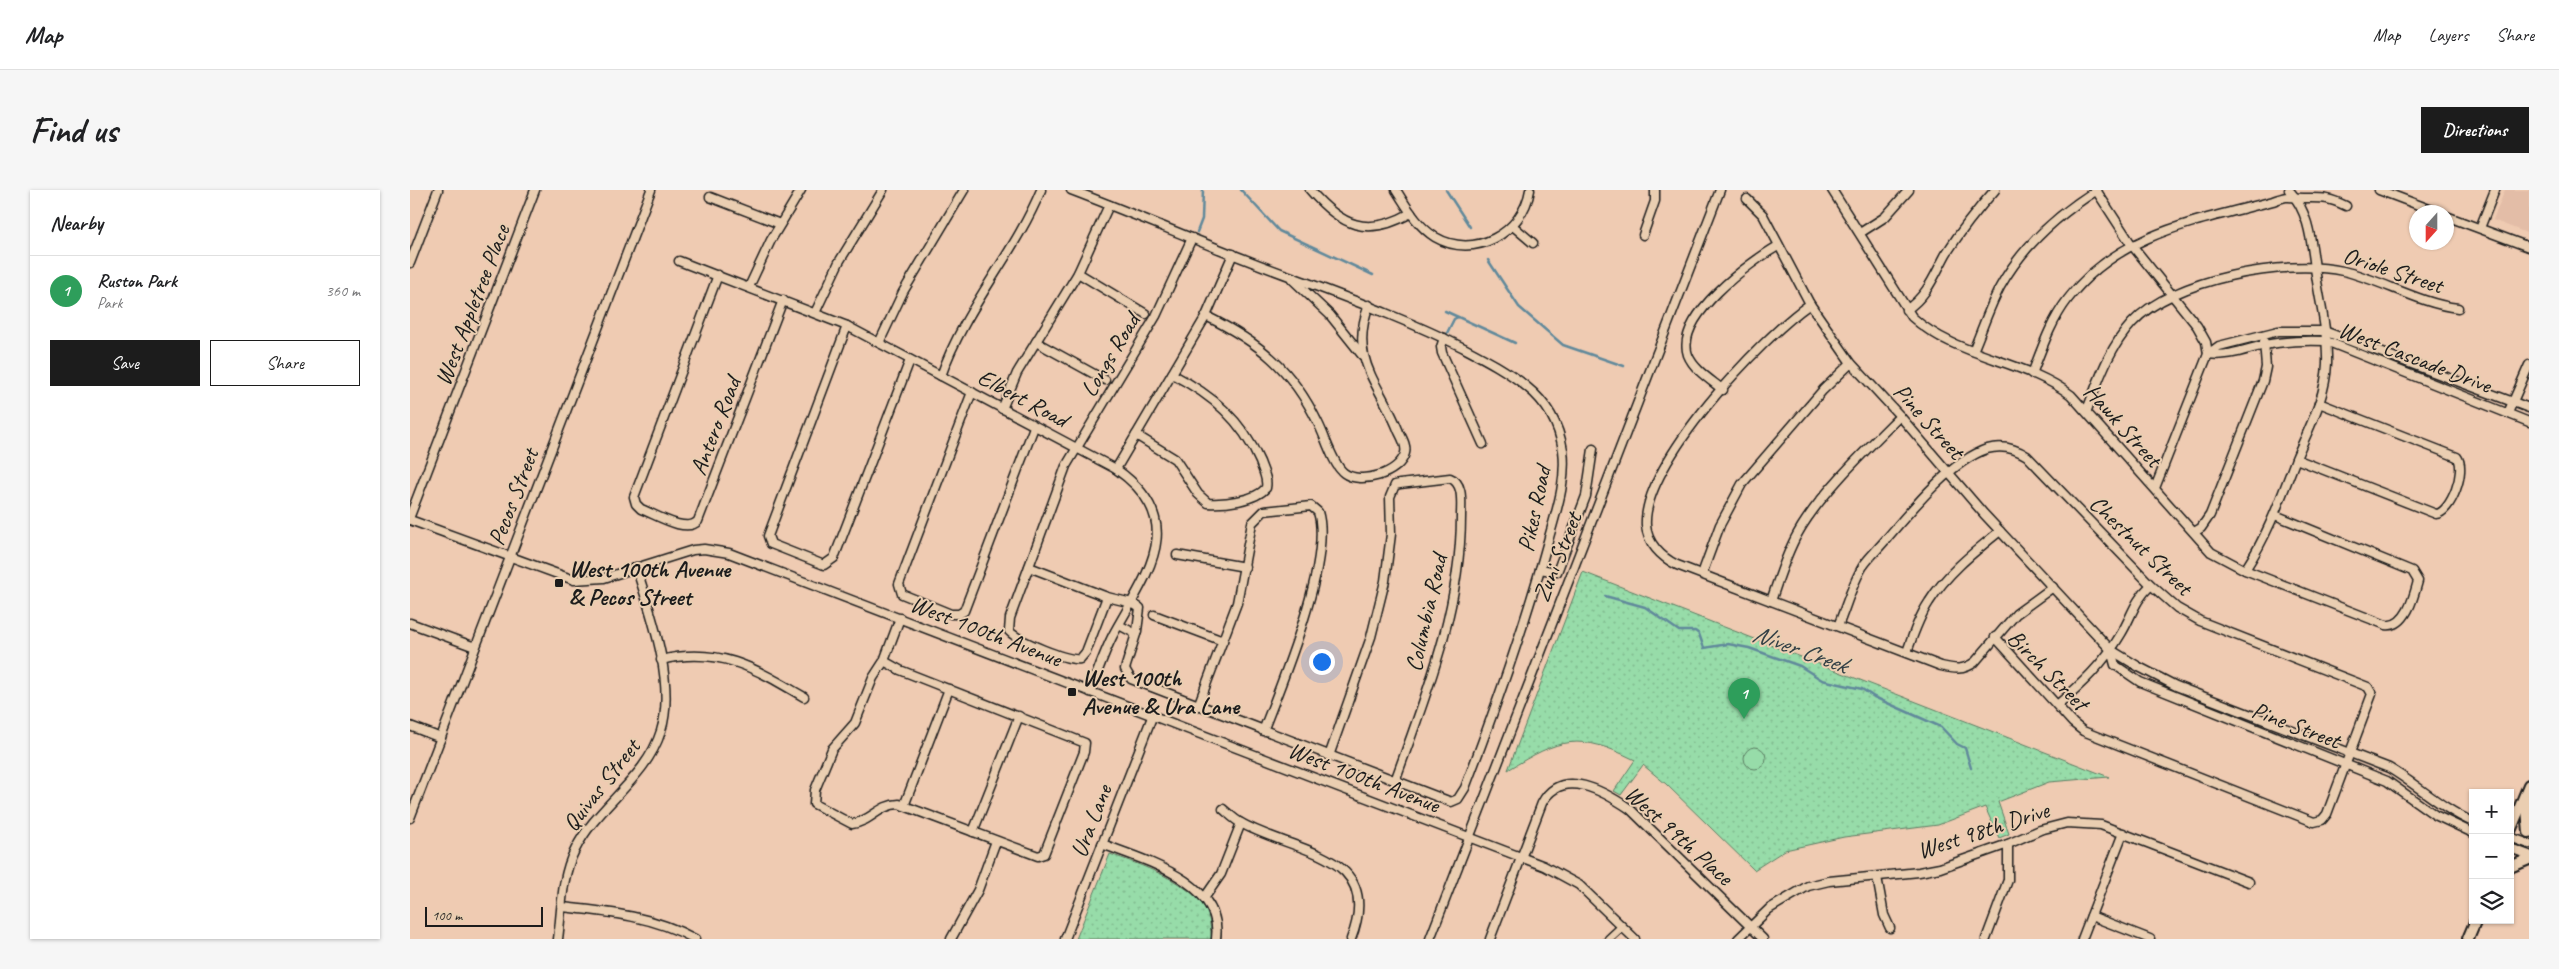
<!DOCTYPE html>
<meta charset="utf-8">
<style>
body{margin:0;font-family:Caveat,sans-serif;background:#f6f6f6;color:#202124}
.controls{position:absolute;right:15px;bottom:15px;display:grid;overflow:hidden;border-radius:0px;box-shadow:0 1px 4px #0004}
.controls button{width:45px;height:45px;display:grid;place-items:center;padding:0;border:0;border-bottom:1px solid #e0e0e0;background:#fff;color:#202124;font:25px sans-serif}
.compass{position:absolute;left:1999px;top:15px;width:45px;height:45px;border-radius:50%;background:#fff;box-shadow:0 1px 4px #0004;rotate:201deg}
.scale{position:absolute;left:15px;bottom:12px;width:118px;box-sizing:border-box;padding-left:5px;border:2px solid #1c1c1c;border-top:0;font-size:14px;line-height:18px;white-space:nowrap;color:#1c1c1c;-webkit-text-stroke:4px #eaceb1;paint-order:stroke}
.you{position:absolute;left:911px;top:471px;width:18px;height:18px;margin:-12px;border:4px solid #fff;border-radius:50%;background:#1a73e8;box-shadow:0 0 0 8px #1a73e833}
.badge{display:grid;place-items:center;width:32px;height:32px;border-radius:50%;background:#1c1c1c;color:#fff;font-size:16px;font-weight:700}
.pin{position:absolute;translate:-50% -41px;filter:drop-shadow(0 1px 2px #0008)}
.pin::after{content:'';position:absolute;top:26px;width:18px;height:15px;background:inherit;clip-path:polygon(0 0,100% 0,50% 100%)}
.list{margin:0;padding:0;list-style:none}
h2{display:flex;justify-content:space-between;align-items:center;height:65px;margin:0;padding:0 20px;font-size:21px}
h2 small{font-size:16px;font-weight:400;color:#757577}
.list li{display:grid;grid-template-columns:32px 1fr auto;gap:15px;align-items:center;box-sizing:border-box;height:70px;padding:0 20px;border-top:1px solid #e0e0e0}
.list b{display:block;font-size:19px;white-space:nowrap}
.list p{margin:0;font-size:16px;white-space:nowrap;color:#757577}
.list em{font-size:16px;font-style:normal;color:#757577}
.actions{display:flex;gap:10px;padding:15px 20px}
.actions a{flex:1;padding:11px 0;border:1px solid #1c1c1c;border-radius:0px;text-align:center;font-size:18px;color:#1c1c1c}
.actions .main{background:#1c1c1c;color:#fff}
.icon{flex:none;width:28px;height:28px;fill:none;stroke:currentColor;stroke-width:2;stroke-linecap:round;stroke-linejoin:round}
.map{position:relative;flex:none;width:2119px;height:749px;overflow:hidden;border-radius:0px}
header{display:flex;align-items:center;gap:30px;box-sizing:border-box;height:70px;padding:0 25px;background:#fff;border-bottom:1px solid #e0e0e0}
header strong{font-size:24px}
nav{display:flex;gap:28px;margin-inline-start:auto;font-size:18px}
.intro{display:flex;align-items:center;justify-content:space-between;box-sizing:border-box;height:120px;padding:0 30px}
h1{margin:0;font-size:35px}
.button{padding:12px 22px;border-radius:0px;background:#1c1c1c;color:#fff;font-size:18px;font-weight:700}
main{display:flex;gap:30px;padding:0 30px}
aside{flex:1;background:#fff;border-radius:0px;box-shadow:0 1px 4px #0004}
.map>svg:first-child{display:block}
.built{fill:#e3bda7}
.green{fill:url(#green-dots);stroke:#5a7c62}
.pitch{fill:#97dca9;stroke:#5a7c62}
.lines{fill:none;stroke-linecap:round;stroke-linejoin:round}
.stream{stroke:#61899b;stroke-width:2.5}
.minor-casing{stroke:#1c1c1c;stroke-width:11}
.major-casing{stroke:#1c1c1c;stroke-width:14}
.minor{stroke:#eaceb1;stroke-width:8}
.major{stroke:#eaceb1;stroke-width:10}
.poi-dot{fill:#1c1c1c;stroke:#eaceb1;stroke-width:2}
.labels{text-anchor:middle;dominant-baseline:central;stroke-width:4;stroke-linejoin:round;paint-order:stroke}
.street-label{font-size:24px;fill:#1c1c1c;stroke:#eaceb1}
.poi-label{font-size:24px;font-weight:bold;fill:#1c1c1c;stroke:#eaceb1;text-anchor:start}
.water-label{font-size:25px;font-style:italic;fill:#334046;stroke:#eaceb1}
</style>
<header>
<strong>Map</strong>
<nav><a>Map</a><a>Layers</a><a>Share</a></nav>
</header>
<div class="intro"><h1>Find us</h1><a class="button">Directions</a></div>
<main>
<aside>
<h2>Nearby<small></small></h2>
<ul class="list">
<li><span class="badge" style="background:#2e9e5b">1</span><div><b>Ruston Park</b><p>Park</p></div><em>360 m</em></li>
</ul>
<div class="actions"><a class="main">Save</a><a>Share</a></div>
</aside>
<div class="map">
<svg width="2119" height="749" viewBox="0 0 2119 749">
<defs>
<pattern id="green-dots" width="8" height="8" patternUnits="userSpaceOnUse" patternTransform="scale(1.25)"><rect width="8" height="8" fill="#97dca9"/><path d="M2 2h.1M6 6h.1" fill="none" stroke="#82bc91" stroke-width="1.8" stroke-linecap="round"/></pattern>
</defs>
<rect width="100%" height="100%" fill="#efcbb2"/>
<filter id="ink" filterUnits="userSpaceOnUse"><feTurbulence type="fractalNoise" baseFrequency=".02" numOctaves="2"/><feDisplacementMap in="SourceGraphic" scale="10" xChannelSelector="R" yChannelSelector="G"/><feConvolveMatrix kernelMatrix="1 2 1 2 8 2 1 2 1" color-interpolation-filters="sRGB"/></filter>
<g filter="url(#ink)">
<polygon class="built" points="2095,0 2119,0 2119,44 2083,30"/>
<g class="green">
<path d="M1173 382 1699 587 1639 592 1588 612 1599 644 1589 648 1575 617 1528 635 1434 647 1375 660 1344 680 1256 594 1233 575 1211 605 1204 601 1225 570C1169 542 1150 548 1098 580Z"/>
<path d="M700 664C729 674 778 691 795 718 800 727 801 739 801 749H666Z"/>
</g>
<circle class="pitch" cx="1345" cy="568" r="11"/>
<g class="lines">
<g class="stream">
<polyline points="831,0 869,41 963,85"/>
<polyline points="1036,0 1060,37"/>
<polyline points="787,42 792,29 793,0"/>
<polyline points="1078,70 1109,117 1153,155 1214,176"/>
<polyline points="1035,121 1105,153"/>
<polyline points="1037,143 1044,129 1048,127"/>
<polyline points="1195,406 1235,417 1269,441 1285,441 1289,444 1294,458 1318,454 1339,458 1390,476 1412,490 1452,499 1464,507 1531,537 1547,554 1555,558 1561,578"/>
</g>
<defs>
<g id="minor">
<path d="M900 0C931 36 957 48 1001 23"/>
<path d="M986 0C997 17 1007 36 1025 47 1064 70 1113 43 1120 0"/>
<path d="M1422 0 1502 127C1547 168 1614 169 1661 205L1801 362 1835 380 1976 435C1996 438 2004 406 2008 391L2002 381 1865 325"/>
<polyline points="1686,0 1721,54 1787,136 1796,152 1798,164 1745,298"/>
<polyline points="1969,0 2027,22"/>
<polyline points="300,7 370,34"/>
<path d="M1337 9 1353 25 1400 114 1441 173 1490 226 1574 324 1701 460 1729 477 1766 496 1979 578C2008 595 2031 618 2063 632"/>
<polyline points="2036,26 2119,57"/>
<polyline points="1103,36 1123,53"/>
<polyline points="2070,38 2085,0"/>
<polyline points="1450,43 1475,27 1499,0"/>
<polyline points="1233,45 1245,11 1245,0"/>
<path d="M269 71 437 136 706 279C781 332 736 384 703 445 694 463 687 483 680 502"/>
<polyline points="0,73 28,0"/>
<polyline points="668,83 736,124"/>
<path d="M308 85 224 307 226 314 231 319C245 324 276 344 288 331L373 110"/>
<polyline points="882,89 920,125 952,165"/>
<polyline points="339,97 361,50 391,0"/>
<path d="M1400 114C1352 147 1232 274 1236 335 1237 353 1251 367 1267 375L1531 476C1544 479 1553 481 1565 472L1606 424 1643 397"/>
<path d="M1496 120C1518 105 1524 86 1536 64 1550 42 1567 20 1585 0"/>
<polyline points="405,123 429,72 473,0"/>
<path d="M796 126C849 152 882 179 908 233 915 246 923 275 934 283 950 295 990 284 995 263 997 256 992 248 989 242 970 193 938 170 959 115"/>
<polyline points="437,136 358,346 361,354 414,375 424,368 500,170"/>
<polyline points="1034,148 1031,157 1032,163 1073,254"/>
<polyline points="626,152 695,190"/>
<polyline points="469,153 493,102 554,0"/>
<path d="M1563 161C1572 140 1579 118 1590 97 1612 57 1649 24 1687 0"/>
<polyline points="1798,164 1809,156 1868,141 1914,141 2119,218"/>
<path d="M1798 164C1818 167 1834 160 1854 155 1875 151 1895 150 1916 151L2119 232"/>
<path d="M1622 184C1632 158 1641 131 1658 109 1708 43 1788 31 1863 11 1882 4 1876 8 1894 8 1913 8 1917 7 1936 16"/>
<path d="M531 186C554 119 604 65 631 0"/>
<path d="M1313 200C1301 190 1284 180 1278 165 1265 127 1340 72 1368 56"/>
<polyline points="562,202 489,394 492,404 541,424 549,424 554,421 624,237"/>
<polyline points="592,219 607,183 668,83 699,15"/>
<path d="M1677 220C1689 189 1699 158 1722 133 1762 89 1877 68 1933 81 1972 90 2008 113 2048 118"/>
<polyline points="2098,223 2119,175"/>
<path d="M726 245 765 269 788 304 798 313C814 314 845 311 856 298 858 289 853 281 850 272 832 230 802 205 762 184"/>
<path d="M1886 269 2026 324C2041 323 2057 279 2047 267L1909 213"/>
<polyline points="706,279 796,126 823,64"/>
<polyline points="0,326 125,0"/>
<polyline points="0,330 164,390 194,388 283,360 294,359 319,363 1134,676 1169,695 1225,749"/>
<polyline points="1784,342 1791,338 1800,325 1853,191 1856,177 1854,152"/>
<polyline points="767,365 835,377"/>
<path d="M619 377 697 407 722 413 730 418 727 441 715 479 721 489 1041 612 1048 609 1055 598C1086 517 1115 435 1138 351 1146 322 1157 291 1153 260 1149 235 1137 213 1117 197 1098 181 1075 169 1054 158 998 130 940 109 882 87 807 60 735 28 661 0"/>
<polyline points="1130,379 1147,382 1176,306 1183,259"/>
<path d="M1835 380C1859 343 1871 307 1887 266 1900 236 1916 206 1917 173 1918 141 1909 109 1905 78 1901 50 1899 22 1879 0"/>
<polyline points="1292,384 1310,335 1332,294 1413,200 1441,173"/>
<path d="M697 407 676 462 670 469C657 471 608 451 599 441L600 428 656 276 746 126 782 48"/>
<path d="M1361 411C1369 388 1376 364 1388 343 1409 305 1459 257 1490 226"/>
<polyline points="744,425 813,451"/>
<polyline points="0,433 65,457"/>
<polyline points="709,435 726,444"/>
<path d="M1428 436C1436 417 1442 394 1453 376 1460 366 1470 357 1478 347 1502 319 1541 271 1577 259 1591 255 1605 258 1617 266L1741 395 1767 418 1790 431 1958 497 1962 504 1917 624 1912 630 1904 632 1673 541 1663 533 1585 447"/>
<polyline points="1701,460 1705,475 1730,492 1977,591 2025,625 2063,643"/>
<path d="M1497 462C1503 445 1509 427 1519 412 1537 383 1564 362 1590 341"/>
<path d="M251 470C309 456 345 478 394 507"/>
<path d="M474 471 490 480 675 553 674 562 634 664 628 666 489 614C470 614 460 632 442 634L404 614 405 600 422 559 445 533 463 488 474 471 490 428"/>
<path d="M1647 515C1672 494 1694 473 1711 444 1722 426 1724 411 1741 395"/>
<path d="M788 516 827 413 842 333 854 321 901 316 908 322C923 370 872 492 853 541"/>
<polyline points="0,536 31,548"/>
<path d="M919 566 961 447 975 391 981 344 980 307 985 295 990 294 1040 288C1054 293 1051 313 1051 326 1051 419 1016 505 985 591"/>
<polyline points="494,616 539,499"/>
<path d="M813 619C819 624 825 630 831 633 884 663 975 662 941 749"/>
<polyline points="0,628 241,0"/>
<polyline points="563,642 609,526"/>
<polyline points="2100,647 2119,654"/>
<path d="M692 654C734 670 814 692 806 749"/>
<polyline points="2100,658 2119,665"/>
<polyline points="1467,687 1474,725 1480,738"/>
<polyline points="795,707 811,684 831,633"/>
<path d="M152 717C199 722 243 726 285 749"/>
<polyline points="1681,726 1740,749"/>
<path d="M148 749C152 719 151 687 165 660 187 615 236 590 251 541 266 493 241 424 226 377"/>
<polyline points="541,749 568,700 586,651"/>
<polyline points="655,749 742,527"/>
<polyline points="1020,749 1310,0"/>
<path d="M1080 749 1132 613C1152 576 1195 602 1220 619L1353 749"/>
<polyline points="1199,749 1212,737"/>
<polyline points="1328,749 1359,719 1398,696 1419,691 1509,682 1530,678 1598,654 1630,640 1657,633 1691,635 1839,692"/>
<polyline points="1576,749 1598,690 1598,654"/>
<polyline points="1672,749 1713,643"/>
</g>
<g id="major">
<polyline points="2116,606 2119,642"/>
<polyline points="2100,641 2119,595"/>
<polyline points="2100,677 2119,669"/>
<polyline points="2058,749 2066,730"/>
</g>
</defs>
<use href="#minor" class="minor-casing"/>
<use href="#major" class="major-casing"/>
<use href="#minor" class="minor"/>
<use href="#major" class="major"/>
</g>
</g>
<g class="poi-dot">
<rect x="144" y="388" width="10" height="10" rx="2.5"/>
<rect x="657" y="497" width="10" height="10" rx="2.5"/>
</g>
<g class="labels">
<g class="street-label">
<text transform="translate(1983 80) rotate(18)">Oriole Street</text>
<text transform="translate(62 115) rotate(-69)">West Appletree Place</text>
<text transform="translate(700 165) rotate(-59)">Longs Road</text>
<text transform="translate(2005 167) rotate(21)">West Cascade Drive</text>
<text transform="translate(613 208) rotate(28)">Elbert Road</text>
<text transform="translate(1519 231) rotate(48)">Pine Street</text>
<text transform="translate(1713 235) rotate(48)">Hawk Street</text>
<text transform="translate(305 236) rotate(-69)">Antero Road</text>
<text transform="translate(103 307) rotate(-69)">Pecos Street</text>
<text transform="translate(1124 319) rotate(-78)">Pikes Road</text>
<text transform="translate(1731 355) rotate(44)">Chestnut Street</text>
<text transform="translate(1147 367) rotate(-68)">Zuni Street</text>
<text transform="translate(1016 423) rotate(-77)">Columbia Road</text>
<text transform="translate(576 441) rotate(21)">West 100th Avenue</text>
<text transform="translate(1638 480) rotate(45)">Birch Street</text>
<text transform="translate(1886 535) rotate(21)">Pine Street</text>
<text transform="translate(954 587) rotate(21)">West 100th Avenue</text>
<text transform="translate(191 595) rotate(-52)">Quivas Street</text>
<text transform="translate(681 631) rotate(-69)">Ura Lane</text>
<text transform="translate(1573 640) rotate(-18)">West 98th Drive</text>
<text transform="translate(1269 645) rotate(42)">West 99th Place</text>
</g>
<g class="poi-label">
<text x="159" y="379">West 100th Avenue<tspan x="159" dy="28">&amp; Pecos Street</tspan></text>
<text x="672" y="488">West 100th<tspan x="672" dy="28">Avenue &amp; Ura Lane</tspan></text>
</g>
<g class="water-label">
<text transform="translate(1390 459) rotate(20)">Niver Creek</text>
</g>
</g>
</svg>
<div class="controls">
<button>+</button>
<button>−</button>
<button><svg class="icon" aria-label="layers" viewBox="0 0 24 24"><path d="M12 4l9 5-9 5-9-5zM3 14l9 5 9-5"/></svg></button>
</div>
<svg class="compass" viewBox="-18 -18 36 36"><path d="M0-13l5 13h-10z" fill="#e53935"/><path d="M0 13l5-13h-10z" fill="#757577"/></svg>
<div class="scale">100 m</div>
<div class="you"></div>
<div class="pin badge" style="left:1334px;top:529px;background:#2e9e5b">1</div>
</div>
</main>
